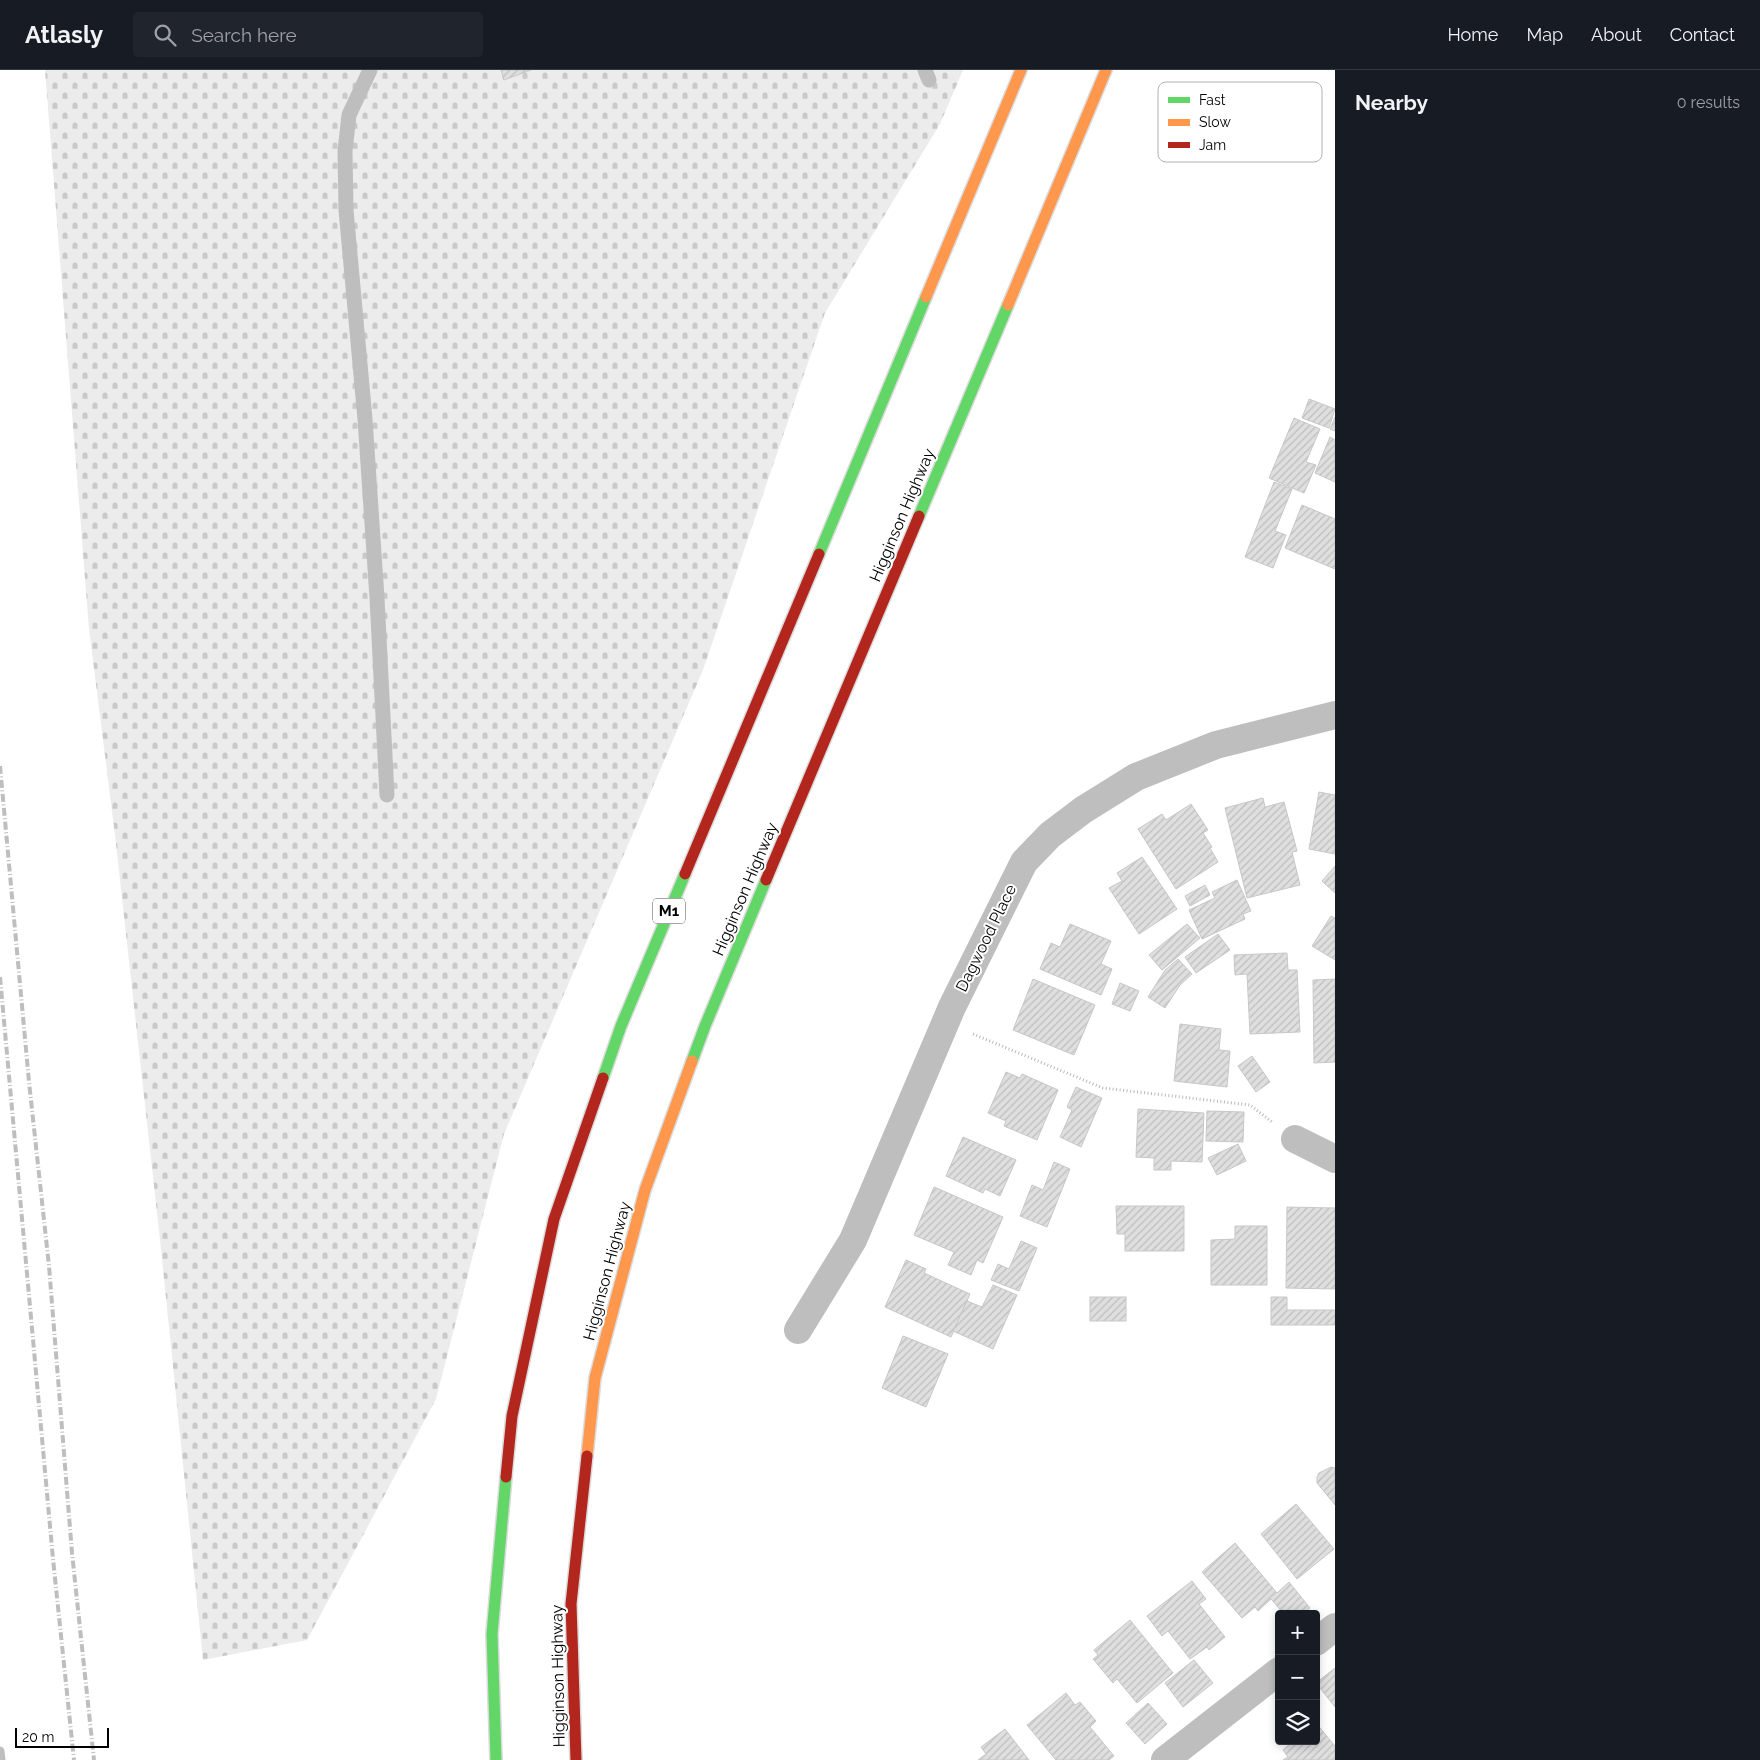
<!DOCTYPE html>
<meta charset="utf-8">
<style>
body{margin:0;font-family:Raleway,sans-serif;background:#20242c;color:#f1f3f6}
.controls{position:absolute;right:15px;bottom:15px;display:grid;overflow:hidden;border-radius:5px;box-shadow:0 2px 8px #0003}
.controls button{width:45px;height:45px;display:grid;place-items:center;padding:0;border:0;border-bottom:1px solid #363941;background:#171b24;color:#f1f3f6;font:25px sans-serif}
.scale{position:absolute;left:15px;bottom:12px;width:94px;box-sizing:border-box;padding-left:5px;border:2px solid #000;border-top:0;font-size:14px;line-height:18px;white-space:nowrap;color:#000;-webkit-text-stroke:4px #fff;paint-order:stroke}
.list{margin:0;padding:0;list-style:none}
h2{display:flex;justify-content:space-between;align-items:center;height:65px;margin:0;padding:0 20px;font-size:21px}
h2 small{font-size:16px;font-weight:400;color:#9ea1a6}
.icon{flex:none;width:28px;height:28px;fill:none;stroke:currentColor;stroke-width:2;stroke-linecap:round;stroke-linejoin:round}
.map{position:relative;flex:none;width:1335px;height:1690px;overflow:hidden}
header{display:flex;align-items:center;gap:30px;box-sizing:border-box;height:70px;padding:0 25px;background:#171b24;border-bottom:1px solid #363941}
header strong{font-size:24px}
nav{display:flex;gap:28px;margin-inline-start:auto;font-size:18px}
.search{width:350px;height:45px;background:#20242c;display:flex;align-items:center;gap:12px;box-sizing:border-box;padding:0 18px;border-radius:5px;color:#9ea1a6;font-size:19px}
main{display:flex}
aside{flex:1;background:#171b24}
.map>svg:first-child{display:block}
.cemetery{fill:url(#cemetery-stones)}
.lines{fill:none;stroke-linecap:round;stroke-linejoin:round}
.stream{stroke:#bfbfbf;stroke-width:9}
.building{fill:url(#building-hatch);stroke:#c7c7c7}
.fast-casing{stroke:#dbdbdb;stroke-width:14}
.slow-casing{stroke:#dbdbdb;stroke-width:14}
.jam-casing{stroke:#dbdbdb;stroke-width:14}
.path{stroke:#b9b9b9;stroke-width:3;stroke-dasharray:1 2.5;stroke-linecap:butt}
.lane{stroke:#bebebe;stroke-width:15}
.street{stroke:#bebebe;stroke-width:28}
.fast{stroke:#63d668;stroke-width:11}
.slow{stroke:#ff974d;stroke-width:11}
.jam{stroke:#b3261e;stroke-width:11}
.rail{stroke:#bebebe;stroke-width:4;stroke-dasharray:8 2.5 1 2.5;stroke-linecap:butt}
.labels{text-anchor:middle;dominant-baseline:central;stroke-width:4;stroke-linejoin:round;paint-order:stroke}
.shield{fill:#fff;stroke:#4c4c4c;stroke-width:1}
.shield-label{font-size:15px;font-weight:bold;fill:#000}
.street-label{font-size:16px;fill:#000;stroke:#fff}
.key{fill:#fff;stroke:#b2b2b2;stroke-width:1}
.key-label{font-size:14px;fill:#000}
</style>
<header>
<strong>Atlasly</strong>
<div class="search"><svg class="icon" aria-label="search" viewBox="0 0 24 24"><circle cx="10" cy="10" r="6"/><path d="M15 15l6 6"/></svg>Search here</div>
<nav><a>Home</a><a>Map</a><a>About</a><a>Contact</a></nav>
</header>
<main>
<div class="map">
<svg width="1335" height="1690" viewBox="0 0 1335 1690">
<defs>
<pattern id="cemetery-stones" width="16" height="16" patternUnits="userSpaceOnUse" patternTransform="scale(1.25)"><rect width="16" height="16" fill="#ececec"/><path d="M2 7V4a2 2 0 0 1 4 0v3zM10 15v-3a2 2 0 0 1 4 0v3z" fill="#c9c9c9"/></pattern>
<pattern id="building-hatch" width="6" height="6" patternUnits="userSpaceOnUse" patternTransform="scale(1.25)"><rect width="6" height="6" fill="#dfdfdf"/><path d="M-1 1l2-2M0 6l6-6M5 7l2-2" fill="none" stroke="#bebebe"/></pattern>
</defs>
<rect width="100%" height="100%" fill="#fff"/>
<polygon class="cemetery" points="45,0 963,0 940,54 825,243 703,600 504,1064 436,1329 307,1570 203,1590 161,1179 115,765 89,559"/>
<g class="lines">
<polyline class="stream" points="0,1681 1,1690"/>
</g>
<g class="building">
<polygon points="501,0 531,0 504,10"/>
<polygon points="1309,329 1335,339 1329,358 1302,348"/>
<polygon points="1335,347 1335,361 1330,359"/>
<polygon points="1294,348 1320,359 1306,392 1316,395 1304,423 1269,408"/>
<polygon points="1330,367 1335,370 1335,412 1315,403"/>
<polygon points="1274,412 1292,419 1275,461 1286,465 1273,498 1245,487"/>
<polygon points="1302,435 1335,449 1335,499 1285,478"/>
<polygon points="1319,722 1335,725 1335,784 1309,779"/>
<polygon points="1263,728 1265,737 1284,732 1297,781 1292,782 1300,815 1247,828 1225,738"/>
<polygon points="1191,734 1208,760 1203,763 1212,777 1210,778 1218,792 1176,819 1138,759 1162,744 1166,750"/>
<polygon points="1142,787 1177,839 1139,864 1109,818 1122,811 1117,803"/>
<polygon points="1335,796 1335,823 1322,811"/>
<polygon points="1237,810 1251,841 1243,844 1245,849 1202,869 1189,840 1215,828 1212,822"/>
<polygon points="1205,815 1210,825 1190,836 1185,826"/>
<polygon points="1331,846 1335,848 1335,890 1312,876"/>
<polygon points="1070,854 1111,871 1101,894 1112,899 1101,925 1040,899 1051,873 1060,877"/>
<polygon points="1187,854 1200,868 1162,900 1149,885"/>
<polygon points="1218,864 1230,880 1196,903 1185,887"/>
<polygon points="1287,883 1288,900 1297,900 1300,962 1250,964 1247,904 1235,905 1234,885"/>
<polygon points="1178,889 1192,904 1180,915 1165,938 1148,927 1165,900"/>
<polygon points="1033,909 1095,935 1074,985 1013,960"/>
<polygon points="1335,909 1335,992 1314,993 1313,910"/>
<polygon points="1120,913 1139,921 1130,941 1112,934"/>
<polygon points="1180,954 1221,959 1219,980 1230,981 1227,1017 1174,1011"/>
<polygon points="1252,986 1270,1012 1256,1022 1238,996"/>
<polygon points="1006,1002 1020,1008 1022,1004 1058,1020 1037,1070 1004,1056 1006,1051 988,1043"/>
<polygon points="1076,1017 1102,1028 1081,1077 1060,1067 1072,1040 1067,1037"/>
<polygon points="1138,1039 1204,1043 1202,1092 1171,1091 1171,1100 1154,1100 1154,1088 1136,1087"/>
<polygon points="1207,1041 1244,1042 1243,1072 1206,1071"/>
<polygon points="963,1067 1016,1090 1000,1126 985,1119 983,1123 946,1106"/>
<polygon points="1238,1074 1246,1091 1217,1105 1208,1088"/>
<polygon points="1054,1092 1070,1099 1047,1157 1020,1146 1032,1115 1043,1120"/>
<polygon points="934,1117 1003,1147 983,1193 977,1190 971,1205 948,1195 954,1182 914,1165"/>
<polygon points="1116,1136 1184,1136 1184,1181 1125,1181 1125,1164 1117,1164"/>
<polygon points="1287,1137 1335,1138 1335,1219 1286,1218"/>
<polygon points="1235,1156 1267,1156 1267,1215 1211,1215 1211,1170 1235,1169"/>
<polygon points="1021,1171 1037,1178 1019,1221 991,1210 998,1194 1009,1199"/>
<polygon points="906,1190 926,1199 924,1203 970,1224 951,1267 885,1237"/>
<polygon points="993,1215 1017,1225 993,1279 953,1261 967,1231 982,1237"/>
<rect x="1090" y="1227" width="36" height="24"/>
<polygon points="1271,1227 1287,1227 1287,1240 1335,1240 1335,1255 1271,1255"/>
<polygon points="903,1266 948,1284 926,1337 882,1318"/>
<polygon points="1331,1397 1335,1398 1335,1435 1317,1413 1317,1407 1319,1403"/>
<polygon points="1296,1434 1334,1479 1297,1509 1261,1464"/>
<polygon points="1235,1473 1277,1523 1289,1512 1310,1538 1303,1544 1284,1544 1271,1529 1258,1541 1255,1537 1242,1548 1202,1502"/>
<polygon points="1192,1511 1206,1529 1199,1534 1225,1567 1209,1580 1207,1577 1190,1589 1168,1561 1162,1566 1147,1546"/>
<polygon points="1130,1550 1173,1603 1137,1633 1117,1609 1113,1613 1093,1589 1098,1585 1094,1580"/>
<polygon points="1194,1590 1213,1613 1183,1637 1165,1613"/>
<polygon points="1335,1598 1335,1637 1316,1613"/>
<polygon points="1066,1623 1075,1635 1080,1632 1096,1651 1090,1657 1114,1686 1109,1690 1056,1690 1027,1655"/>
<polygon points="1148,1633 1167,1654 1145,1674 1126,1653"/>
<polygon points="1316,1653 1335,1676 1335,1690 1283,1690 1288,1687 1283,1680 1290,1674 1288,1671 1316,1671"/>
<polygon points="1005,1659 1029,1690 978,1690 986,1684 981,1677"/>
</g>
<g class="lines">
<defs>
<g id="fast">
<polyline points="919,446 1008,235"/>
<polyline points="819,484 926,227"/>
<polyline points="692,991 705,956 766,810"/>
<polyline points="603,1008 621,956 685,804"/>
<polyline points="496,1690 492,1564 506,1407"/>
</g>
<g id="slow">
<polyline points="926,227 1021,0"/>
<polyline points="1008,235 1106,0"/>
<polyline points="587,1386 595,1308 645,1120 692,991"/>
</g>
<g id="jam">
<polyline points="685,804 819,484"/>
<polyline points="766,810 919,446"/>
<polyline points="506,1407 512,1346 554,1149 603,1008"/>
<polyline points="576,1690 571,1534 587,1386"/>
</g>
</defs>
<use href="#fast" class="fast-casing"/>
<use href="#slow" class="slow-casing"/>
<use href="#jam" class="jam-casing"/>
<polyline class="path" points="973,964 1103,1018 1250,1035 1272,1052"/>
<g class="lane">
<polyline points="370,0 349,45 345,81 346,140 365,349 377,528 387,725"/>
<polyline points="925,0 929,10"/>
</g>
<g class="street">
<polyline points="1295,1069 1335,1089"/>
<polyline points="798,1260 853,1170 952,937 1024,792 1050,765 1083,740 1136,707 1216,675 1335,645"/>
<polyline points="1316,1572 1335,1557"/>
<polyline points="1165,1690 1279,1601"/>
</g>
<use href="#fast" class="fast"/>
<use href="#slow" class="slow"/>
<use href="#jam" class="jam"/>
<g class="rail">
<polyline points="0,696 29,1012 49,1196 72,1483 94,1690"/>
<polyline points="0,907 53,1489 74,1690"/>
</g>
</g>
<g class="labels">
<rect class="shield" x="653" y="828.5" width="32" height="25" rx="4"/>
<g class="shield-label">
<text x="669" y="841">M1</text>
</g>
<g class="street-label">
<text transform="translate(902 445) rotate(-67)">Higginson Highway</text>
<text transform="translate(745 819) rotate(-67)">Higginson Highway</text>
<text transform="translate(986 868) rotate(-64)">Dagwood Place</text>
<text transform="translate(607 1201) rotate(-75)">Higginson Highway</text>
<text transform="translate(558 1606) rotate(-91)">Higginson Highway</text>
</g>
</g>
<rect x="1158" y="12" width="164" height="80" rx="8" class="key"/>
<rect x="1168" y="27" width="22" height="6" fill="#63d668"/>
<rect x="1168" y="49" width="22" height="7" fill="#ff974d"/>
<rect x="1168" y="72" width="22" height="6" fill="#b3261e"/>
<g class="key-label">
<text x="1199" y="35">Fast</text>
<text x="1199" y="57">Slow</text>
<text x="1199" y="80">Jam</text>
</g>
</svg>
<div class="controls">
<button>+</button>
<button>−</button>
<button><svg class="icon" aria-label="layers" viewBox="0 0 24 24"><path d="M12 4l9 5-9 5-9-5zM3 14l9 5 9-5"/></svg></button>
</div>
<div class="scale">20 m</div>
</div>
<aside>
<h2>Nearby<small>0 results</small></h2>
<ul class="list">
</ul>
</aside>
</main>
